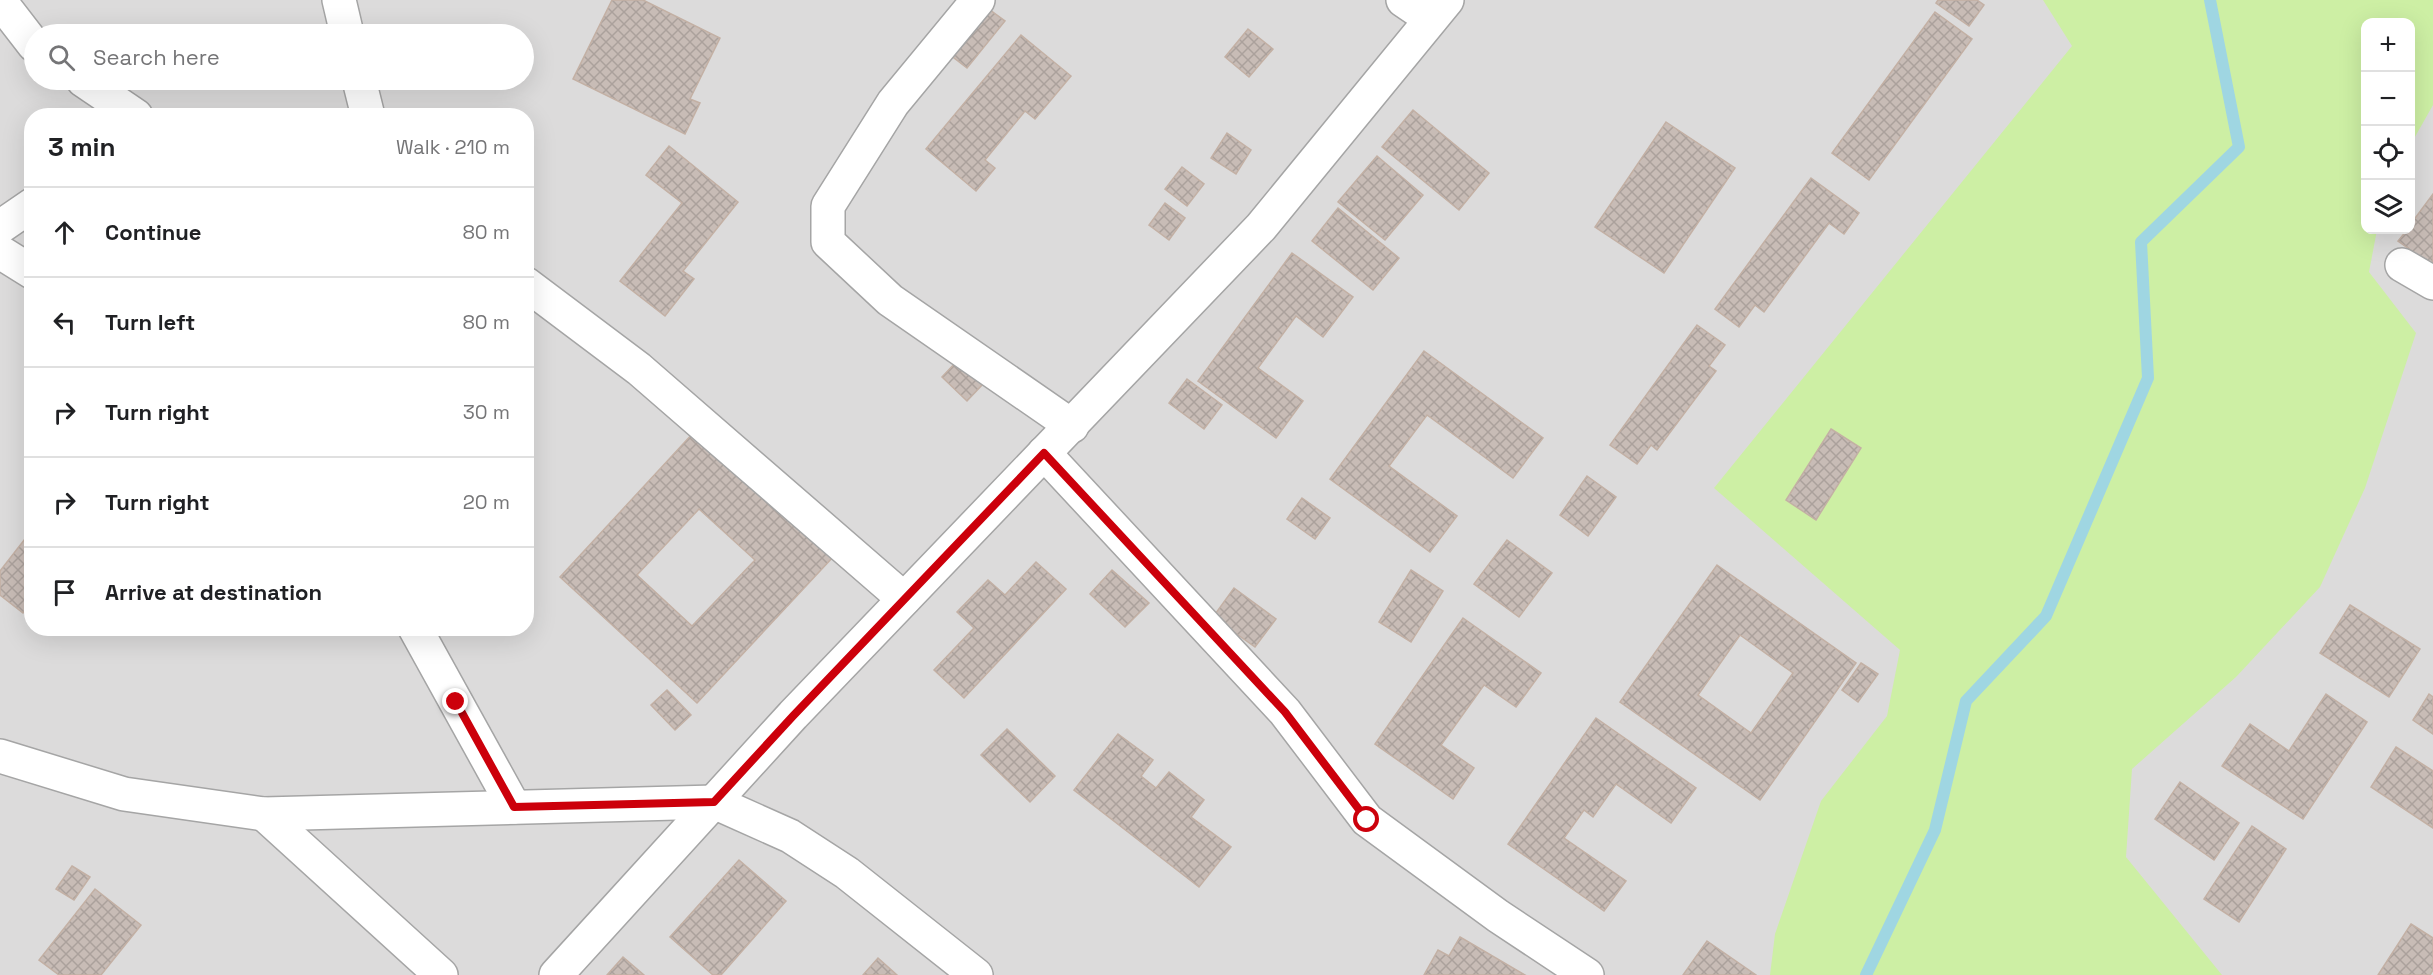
<!DOCTYPE html>
<meta charset="utf-8">
<style>
body{margin:0;font-family:"Space Grotesk",sans-serif;background:#f2f2f2;color:#202124}
.controls{position:absolute;right:18px;top:18px;display:grid;overflow:hidden;border-radius:12px;box-shadow:0 6px 24px #0002}
.controls button{width:54px;height:54px;display:grid;place-items:center;padding:0;border:0;border-bottom:2px solid #e0e0e0;background:#fff;color:#202124;font:30px sans-serif}
.stop{position:absolute;width:18px;height:18px;margin:-14px;border:4px solid #cc000b;border-radius:50%;background:#fff}
.stop.end{background:#cc000b;border-color:#fff;box-shadow:0 2px 6px #0008}
.list{margin:0;padding:0;list-style:none}
h2{display:flex;justify-content:space-between;align-items:center;height:78px;margin:0;padding:0 24px;font-size:26px}
h2 small{font-size:20px;font-weight:400;color:#757577}
.list li{display:grid;grid-template-columns:39px 1fr auto;gap:18px;align-items:center;box-sizing:border-box;height:90px;padding:0 24px;border-top:2px solid #e0e0e0}
.list b{display:block;font-size:22px;white-space:nowrap}
.list em{font-size:20px;font-style:normal;color:#757577}
.icon{flex:none;width:33px;height:33px;fill:none;stroke:currentColor;stroke-width:2;stroke-linecap:round;stroke-linejoin:round}
.map{position:relative;flex:none;width:2433px;height:975px;overflow:hidden}
.search{position:absolute;background:#fff;box-shadow:0 6px 24px #0002;left:24px;top:24px;width:510px;height:66px;display:flex;align-items:center;gap:15px;box-sizing:border-box;padding:0 21px;border-radius:33px;color:#757577;font-size:22px}
.panel{position:absolute;background:#fff;box-shadow:0 6px 24px #0002;left:24px;top:108px;width:510px;height:528px;border-radius:24px}
.map>svg:first-child{display:block}
.residential{fill:#dcdbdb;fill-rule:evenodd}
.grass{fill:#cdefa4}
.lines{fill:none;stroke-linecap:round;stroke-linejoin:round}
.stream{stroke:#9fd6e2;stroke-width:12}
.building{fill:url(#building-cross-hatch);stroke:#c3b0a4;stroke-width:1.5;fill-rule:evenodd}
.minor-casing{stroke:#a5a5a5;stroke-width:36}
.minor{stroke:#fff;stroke-width:33}
.route{stroke:#cc000b;stroke-width:8}
</style>
<div class="map">
<svg width="2433" height="975" viewBox="0 0 2433 975">
<defs>
<pattern id="building-cross-hatch" width="8" height="8" patternUnits="userSpaceOnUse" patternTransform="scale(1.5)"><rect width="8" height="8" fill="#c8bcb6"/><path d="M0 0l8 8M0 8l8-8" fill="none" stroke="#aba19c"/></pattern>
</defs>
<rect width="100%" height="100%" fill="#f0ebe3"/>
<path class="residential" d="M0 0H2433V975H0ZM2366 22H2410V230H2366ZM34 34H524V80H34ZM32 116H526V628H32Z"/>
<polygon class="grass" points="2043,0 2433,0 2433,105 2411,144 2410,22 2366,22 2366,230 2377,230 2369,272 2416,333 2365,488 2320,587 2236,677 2132,769 2126,857 2222,975 1770,975 1775,934 1821,801 1887,716 1900,650 1714,488 2072,46"/>
<g class="lines">
<polyline class="stream" points="1866,975 1935,830 1966,701 2046,616 2148,378 2141,242 2239,147 2210,0"/>
</g>
<g class="building">
<polygon points="612,0 643,0 720,38 690,99 700,103 685,134 573,79"/>
<polygon points="1938,0 1977,0 1984,5 1969,26 1936,3"/>
<polygon points="986,7 1005,21 967,68 949,54"/>
<polygon points="1935,12 1972,39 1869,180 1832,153"/>
<polygon points="1248,29 1273,49 1249,77 1225,57"/>
<polygon points="1021,35 1071,76 1035,119 1025,111 985,160 995,168 976,191 926,149"/>
<polygon points="1413,110 1489,173 1459,210 1382,147"/>
<polygon points="1666,122 1735,168 1664,273 1595,227"/>
<polygon points="1227,133 1251,150 1236,174 1211,158"/>
<polygon points="669,146 738,202 683,271 694,279 665,316 620,281 682,203 646,175"/>
<polygon points="1377,156 1423,195 1385,240 1338,202"/>
<polygon points="1182,167 1204,184 1187,206 1165,189"/>
<polygon points="1811,178 1859,213 1844,234 1829,223 1764,312 1755,305 1739,327 1715,309"/>
<polygon points="2433,194 2433,266 2398,241 2407,230 2410,230 2410,225"/>
<polygon points="1165,203 1185,218 1169,240 1149,225"/>
<polygon points="1338,208 1399,258 1373,290 1312,241"/>
<polygon points="1292,253 1353,297 1323,337 1296,316 1258,368 1303,401 1276,438 1198,381"/>
<polygon points="1697,325 1725,345 1709,366 1716,371 1657,450 1651,445 1637,464 1610,445"/>
<polygon points="1424,351 1543,438 1513,478 1427,415 1389,466 1457,516 1430,552 1330,479"/>
<polygon points="958,360 983,384 967,401 942,377"/>
<polygon points="1187,379 1222,405 1204,429 1169,403"/>
<polygon points="1831,429 1861,448 1816,520 1786,500"/>
<path d="M695 431 833 557 697 703 560 577ZM699 509 755 560 692 626 637 575Z"/>
<polygon points="1587,476 1616,497 1588,536 1560,515"/>
<polygon points="1302,498 1330,518 1315,539 1287,519"/>
<polygon points="32,530 32,602 23,613 0,595 0,571"/>
<polygon points="1507,540 1552,573 1519,617 1474,584"/>
<polygon points="1036,562 1066,589 964,698 934,670 974,628 957,612 988,580 1005,595"/>
<path d="M1717 565 1856 663 1760 800 1620 702ZM1740 635 1793 673 1751 733 1698 695Z"/>
<polygon points="1112,570 1149,603 1125,627 1090,594"/>
<polygon points="1411,570 1443,591 1411,642 1379,622"/>
<polygon points="1234,588 1276,619 1255,647 1213,617"/>
<polygon points="2350,605 2420,649 2389,697 2320,653"/>
<polygon points="1463,618 1541,673 1516,707 1484,685 1441,745 1474,768 1453,799 1375,744"/>
<polygon points="1861,663 1878,674 1858,702 1842,690"/>
<polygon points="667,690 691,715 675,730 651,705"/>
<polygon points="2326,694 2367,722 2303,819 2222,766 2250,724 2289,751"/>
<polygon points="2429,694 2433,697 2433,734 2413,720"/>
<polygon points="1596,718 1696,788 1671,823 1616,784 1593,817 1584,810 1564,838 1626,881 1604,911 1508,844"/>
<polygon points="1007,729 1055,776 1030,802 981,755"/>
<polygon points="1118,734 1153,760 1141,776 1156,788 1169,772 1204,800 1191,817 1231,847 1199,887 1074,790"/>
<polygon points="2396,747 2433,771 2433,828 2371,787"/>
<polygon points="2180,782 2239,823 2214,860 2155,819"/>
<polygon points="2252,826 2286,849 2239,922 2204,899"/>
<polygon points="739,860 786,901 721,975 713,975 670,937"/>
<polygon points="72,866 90,877 74,900 56,889"/>
<polygon points="95,889 141,925 101,975 59,975 39,960"/>
<polygon points="2411,924 2433,938 2433,970 2430,975 2378,975"/>
<polygon points="1460,937 1525,975 1424,975 1438,950 1449,956"/>
<polygon points="1707,941 1756,975 1683,975"/>
<polygon points="623,957 644,975 607,975"/>
<polygon points="878,958 897,975 863,975"/>
</g>
<g class="lines">
<defs>
<g id="minor">
<polyline points="339,0 347,34"/>
<polyline points="978,0 893,103 828,206 828,242 890,300 1072,426"/>
<polyline points="1403,0 1431,19"/>
<polyline points="0,1 34,45"/>
<polyline points="83,80 136,116"/>
<polyline points="359,80 368,116"/>
<polyline points="0,227 32,205"/>
<polyline points="0,252 32,272"/>
<polyline points="2402,265 2433,283"/>
<polyline points="526,284 639,369 904,599"/>
<polyline points="1044,453 1285,712 1367,820 1498,916 1587,975"/>
<polyline points="415,628 514,807"/>
<polyline points="0,756 124,794 264,814 714,802 790,836 847,873 976,975"/>
<polyline points="264,814 441,975"/>
<polyline points="556,975 793,715 1261,227 1447,0"/>
</g>
</defs>
<use href="#minor" class="minor-casing"/>
<use href="#minor" class="minor"/>
</g>
<g class="lines">
<polyline class="route" points="456,702 514,807 714,802 793,716 1044,453 1285,712 1367,820"/>
</g>
</svg>
<div class="controls">
<button>+</button>
<button>−</button>
<button><svg class="icon" aria-label="locate" viewBox="0 0 24 24"><circle cx="12" cy="12" r="6"/><path d="M12 2v4M12 18v4M2 12h4M18 12h4"/></svg></button>
<button><svg class="icon" aria-label="layers" viewBox="0 0 24 24"><path d="M12 4l9 5-9 5-9-5zM3 14l9 5 9-5"/></svg></button>
</div>
<div class="stop" style="left:1367px;top:820px"></div>
<div class="stop end" style="left:456px;top:702px"></div>
<div class="search"><svg class="icon" aria-label="search" viewBox="0 0 24 24"><circle cx="10" cy="10" r="6"/><path d="M15 15l6 6"/></svg>Search here</div>
<section class="panel">
<h2>3 min<small>Walk · 210 m</small></h2>
<ul class="list">
<li><svg class="icon" aria-label="ahead" viewBox="0 0 24 24"><path d="M12 20V5M6 11l6-6 6 6"/></svg><div><b>Continue</b></div><em>80 m</em></li>
<li><svg class="icon" aria-label="left" viewBox="0 0 24 24"><path d="M17 20v-9H6M10 6l-5 5 5 5"/></svg><div><b>Turn left</b></div><em>80 m</em></li>
<li><svg class="icon" aria-label="right" viewBox="0 0 24 24"><path d="M7 20v-9h11M14 6l5 5-5 5"/></svg><div><b>Turn right</b></div><em>30 m</em></li>
<li><svg class="icon" aria-label="right" viewBox="0 0 24 24"><path d="M7 20v-9h11M14 6l5 5-5 5"/></svg><div><b>Turn right</b></div><em>20 m</em></li>
<li><svg class="icon" aria-label="arrive" viewBox="0 0 24 24"><path d="M6 21V4h12l-3 4 3 4H6"/></svg><div><b>Arrive at destination</b></div></li>
</ul>
</section>
</div>
